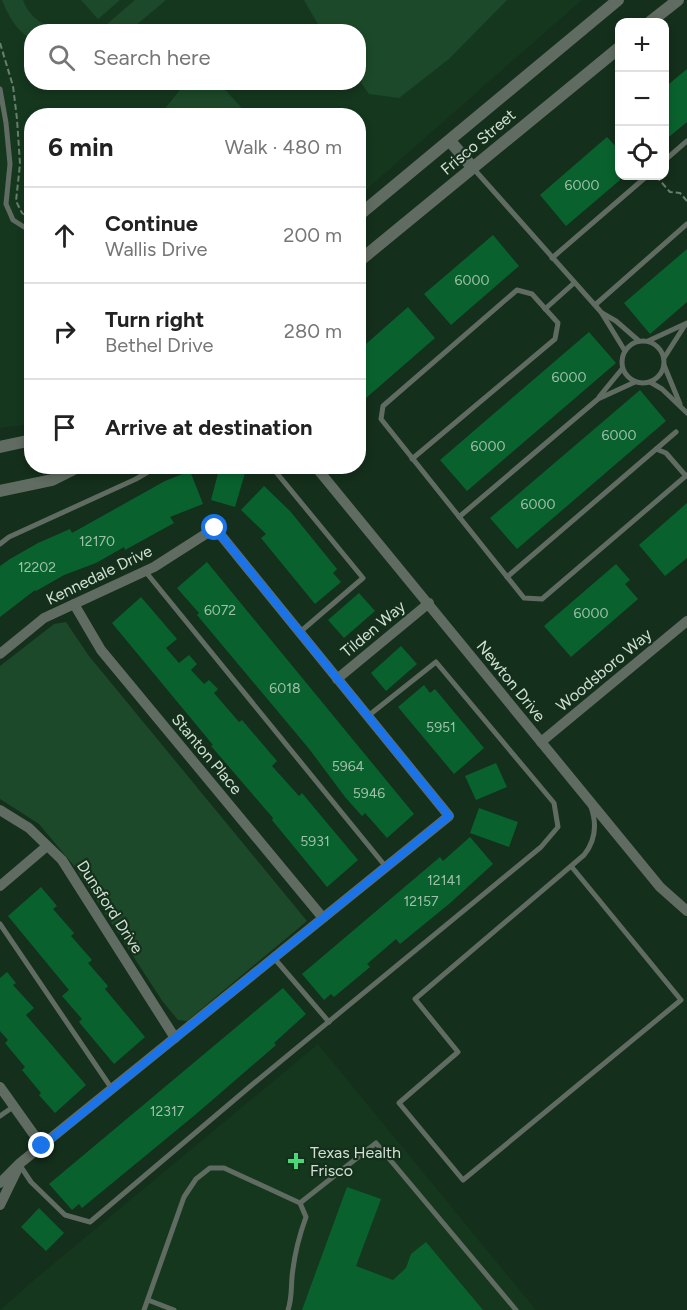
<!DOCTYPE html>
<meta charset="utf-8">
<style>
body{margin:0;font-family:Figtree,sans-serif;background:#f2f2f2;color:#222}
.controls{position:absolute;right:18px;top:18px;display:grid;overflow:hidden;border-radius:12px;box-shadow:0 3px 9px #0003}
.controls button{width:54px;height:54px;display:grid;place-items:center;padding:0;border:0;border-bottom:2px solid #e0e0e0;background:#fff;color:#222;font:30px sans-serif}
.stop{position:absolute;width:18px;height:18px;margin:-14px;border:4px solid #1a73e8;border-radius:50%;background:#fff}
.stop.end{background:#1a73e8;border-color:#fff;box-shadow:0 2px 6px #0008}
.list{margin:0;padding:0;list-style:none}
h2{display:flex;justify-content:space-between;align-items:center;height:78px;margin:0;padding:0 24px;font-size:26px}
h2 small{font-size:20px;font-weight:400;color:#767676}
.list li{display:grid;grid-template-columns:39px 1fr auto;gap:18px;align-items:center;box-sizing:border-box;height:96px;padding:0 24px;border-top:2px solid #e0e0e0}
.list b{display:block;font-size:22px;white-space:nowrap}
.list p{margin:0;font-size:20px;white-space:nowrap;color:#767676}
.list em{font-size:20px;font-style:normal;color:#767676}
.icon{flex:none;width:33px;height:33px;fill:none;stroke:currentColor;stroke-width:2;stroke-linecap:round;stroke-linejoin:round}
.map{position:relative;flex:none;width:687px;height:1310px;overflow:hidden}
.search{position:absolute;background:#fff;box-shadow:0 3px 9px #0003;left:24px;top:24px;width:342px;height:66px;display:flex;align-items:center;gap:15px;box-sizing:border-box;padding:0 21px;border-radius:24px;color:#767676;font-size:22px}
.panel{position:absolute;background:#fff;box-shadow:0 3px 9px #0003;left:24px;top:108px;width:342px;height:366px;border-radius:24px}
.map>svg:first-child{display:block}
.built{fill:#15371e;fill-rule:evenodd}
.green{fill:#1c4929}
.building{fill:#09622e}
.lines{fill:none;stroke-linecap:round;stroke-linejoin:round}
.path{stroke:#697f6e;stroke-width:2;stroke-dasharray:6 3;stroke-linecap:butt}
.service{stroke:#606c62;stroke-width:5}
.minor{stroke:#606c62;stroke-width:10}
.tertiary{stroke:#606c62;stroke-width:12}
.route{stroke:#1a73e8;stroke-width:8}
.poi-dot{fill:#49d778;stroke:#142f1b;stroke-width:2}
.labels{text-anchor:middle;dominant-baseline:central;stroke-width:4.5;stroke-linejoin:round;paint-order:stroke}
.number-label{font-size:14px;fill:#9fc0aa}
.street-label{font-size:16px;fill:#d1e0d3;stroke:#142f1b}
.poi-label{font-size:16px;fill:#d1e0d3;stroke:#142f1b;text-anchor:start}
</style>
<div class="map">
<svg width="687" height="1310" viewBox="0 0 687 1310">
<rect width="100%" height="100%" fill="#142f1b"/>
<g class="built">
<path d="M0 0H582L359 196 358 116H32L31 424 0 428ZM32 32H358V82H32Z"/>
<polygon points="318,1044 536,1310 0,1310 35,1279"/>
</g>
<g class="green">
<path d="M2 0H23C29 17 42 24 57 31L32 32 31 39C16 30 9 17 2 0Z"/>
<polygon points="81,0 120,0 98,19"/>
<polygon points="135,0 166,0 129,31 94,31 106,25"/>
<polygon points="304,0 507,0 449,59 399,98 369,94 359,80 358,32 322,31"/>
<polygon points="186,82 219,83 248,115 160,115"/>
<polygon points="66,622 89,656 307,921 187,1021 178,1020 163,1002 74,866 39,824 0,799 0,666 54,624"/>
</g>
<g class="building">
<polygon points="687,69 687,122 664,141 664,88"/>
<polygon points="607,137 620,151 620,180 566,226 540,195"/>
<polygon points="493,235 519,266 451,325 424,294"/>
<polygon points="687,249 687,302 650,334 624,303"/>
<polygon points="408,307 435,338 366,398 358,390 358,351"/>
<polygon points="589,332 616,363 467,491 440,460"/>
<polygon points="640,390 666,421 517,549 490,518"/>
<polygon points="220,466 247,466 235,507 211,500"/>
<polygon points="190,471 203,504 170,517 174,523 125,550 124,547 96,563 64,575 36,591 35,590 0,617 0,566 10,559 38,543 70,529 72,533 165,481"/>
<polygon points="264,486 290,511 337,569 333,573 341,582 315,604 261,538 266,534 241,510"/>
<polygon points="687,503 687,558 665,576 639,545"/>
<polygon points="207,562 414,814 387,838 365,813 362,816 345,797 310,750 197,615 199,613 177,588"/>
<polygon points="616,564 630,580 625,584 638,599 571,657 544,626"/>
<polygon points="359,593 375,611 344,638 328,620"/>
<polygon points="141,597 177,639 166,648 179,663 189,655 197,664 191,670 204,684 209,680 218,689 214,693 239,722 242,720 277,761 272,766 299,796 302,793 358,860 327,887 272,820 273,818 211,746 213,745 112,623"/>
<polygon points="401,646 417,664 386,691 371,673"/>
<polygon points="424,685 430,693 435,689 484,748 454,774 398,707"/>
<polygon points="496,763 507,787 476,800 465,776"/>
<polygon points="479,808 518,822 509,847 470,833"/>
<polygon points="470,837 493,864 449,904 400,944 396,939 367,964 370,967 334,997 331,994 324,1000 302,974 440,857 443,861"/>
<polygon points="41,887 57,906 53,909 74,933 71,936 92,960 88,963 108,986 105,989 145,1037 114,1064 79,1022 82,1019 62,996 69,990 8,916"/>
<polygon points="7,972 16,983 13,985 34,1008 26,1015 86,1085 55,1113 39,1095 41,1093 22,1070 25,1067 5,1043 8,1040 0,1031 0,978"/>
<polygon points="283,988 306,1014 274,1043 276,1045 195,1115 82,1208 79,1204 72,1210 49,1184"/>
<polygon points="347,1187 381,1199 356,1266 393,1280 406,1268 411,1254 426,1242 483,1310 302,1310"/>
<polygon points="39,1208 64,1233 46,1251 21,1227"/>
</g>
<g class="lines">
<g class="path">
<polyline points="0,43 13,86 17,119 20,164 16,201 22,213 32,219"/>
<polyline points="656,176 670,192 680,193 687,201"/>
</g>
<g class="service">
<polyline points="0,89 6,123 10,164 6,204 13,220 32,232"/>
<polyline points="664,161 687,141"/>
<polyline points="473,168 601,312 625,351"/>
<polyline points="552,258 647,176"/>
<polyline points="595,305 687,224"/>
<polyline points="545,309 574,283"/>
<polyline points="602,313 616,321 639,341"/>
<circle cx="643" cy="362" r="21"/>
<polyline points="648,341 687,323"/>
<polyline points="664,358 685,325"/>
<polyline points="664,365 680,404"/>
<polyline points="650,382 662,389 687,413"/>
<polyline points="599,397 622,369"/>
<polyline points="656,449 666,453 686,476"/>
<polyline points="412,459 555,339 558,323 532,294 517,290 383,406 381,419 524,598 542,599 687,475"/>
<polyline points="271,466 363,578 300,632"/>
<polyline points="459,517 598,399 635,382"/>
<polyline points="0,544 9,537 136,479 158,466"/>
<polyline points="145,571 386,867"/>
<polyline points="507,577 676,432"/>
<path d="M571 866 681 1000 463 1180 399 1103 458 1052 415 999 584 855C596 840 597 824 591 807"/>
<polyline points="0,924 112,1089"/>
<polyline points="274,958 329,1022"/>
<polyline points="0,1116 13,1107"/>
<polyline points="19,1164 31,1182 65,1215 90,1222 253,1084 541,847 558,827 554,803 436,662 368,716"/>
<polyline points="300,1203 376,1143 516,1310"/>
<polyline points="148,1300 174,1310"/>
<path d="M144 1310 184 1197 196 1179 210 1168H224L300 1203 306 1217C299 1236 294 1256 292 1277 291 1289 292 1298 288 1310"/>
</g>
<g class="minor">
<polyline points="315,466 660,887 687,911"/>
<polyline points="74,604 101,650 323,918"/>
<polyline points="0,654 44,618 154,567 215,528 449,816 19,1164 0,1183"/>
<polyline points="337,679 429,603"/>
<polyline points="541,742 687,621"/>
<polyline points="0,810 29,828 62,860 175,1038"/>
<polyline points="0,886 47,846"/>
<polyline points="0,1087 42,1146"/>
<polyline points="0,1205 17,1170"/>
</g>
<g class="tertiary">
<polyline points="650,22 678,0"/>
<polyline points="450,141 473,168"/>
<polyline points="358,216 618,0"/>
<polyline points="358,262 620,47"/>
<polyline points="0,447 32,440"/>
<polyline points="0,491 52,480 80,466"/>
</g>
</g>
<g class="lines">
<polyline class="route" points="42,1146 449,816 215,528"/>
</g>
<path class="poi-dot" d="M293 1152h6v6h6v6h-6v6h-6v-6h-6v-6h6z"/>
<g class="labels">
<g class="number-label">
<text x="582" y="185">6000</text>
<text x="472" y="280">6000</text>
<text x="569" y="377">6000</text>
<text x="619" y="435">6000</text>
<text x="488" y="446">6000</text>
<text x="538" y="504">6000</text>
<text x="97" y="541">12170</text>
<text x="37" y="567">12202</text>
<text x="220" y="610">6072</text>
<text x="591" y="613">6000</text>
<text x="285" y="688">6018</text>
<text x="441" y="727">5951</text>
<text x="348" y="766">5964</text>
<text x="369" y="793">5946</text>
<text x="315" y="841">5931</text>
<text x="444" y="880">12141</text>
<text x="421" y="901">12157</text>
<text x="167" y="1111">12317</text>
</g>
<g class="street-label">
<text transform="translate(478 142) rotate(-40)">Frisco Street</text>
<text transform="translate(99 575) rotate(-26)">Kennedale Drive</text>
<text transform="translate(373 629) rotate(-40)">Tilden Way</text>
<text transform="translate(604 670) rotate(-40)">Woodsboro Way</text>
<text transform="translate(511 681) rotate(51)">Newton Drive</text>
<text transform="translate(207 754) rotate(50)">Stanton Place</text>
<text transform="translate(110 907) rotate(57)">Dunsford Drive</text>
</g>
<g class="poi-label">
<text x="310" y="1152">Texas Health<tspan x="310" dy="18">Frisco</tspan></text>
</g>
</g>
</svg>
<div class="controls">
<button>+</button>
<button>−</button>
<button><svg class="icon" aria-label="locate" viewBox="0 0 24 24"><circle cx="12" cy="12" r="6"/><path d="M12 2v4M12 18v4M2 12h4M18 12h4"/></svg></button>
</div>
<div class="stop" style="left:215px;top:528px"></div>
<div class="stop end" style="left:42px;top:1146px"></div>
<div class="search"><svg class="icon" aria-label="search" viewBox="0 0 24 24"><circle cx="10" cy="10" r="6"/><path d="M15 15l6 6"/></svg>Search here</div>
<section class="panel">
<h2>6 min<small>Walk · 480 m</small></h2>
<ul class="list">
<li><svg class="icon" aria-label="ahead" viewBox="0 0 24 24"><path d="M12 20V5M6 11l6-6 6 6"/></svg><div><b>Continue</b><p>Wallis Drive</p></div><em>200 m</em></li>
<li><svg class="icon" aria-label="right" viewBox="0 0 24 24"><path d="M7 20v-9h11M14 6l5 5-5 5"/></svg><div><b>Turn right</b><p>Bethel Drive</p></div><em>280 m</em></li>
<li><svg class="icon" aria-label="arrive" viewBox="0 0 24 24"><path d="M6 21V4h12l-3 4 3 4H6"/></svg><div><b>Arrive at destination</b></div></li>
</ul>
</section>
</div>
